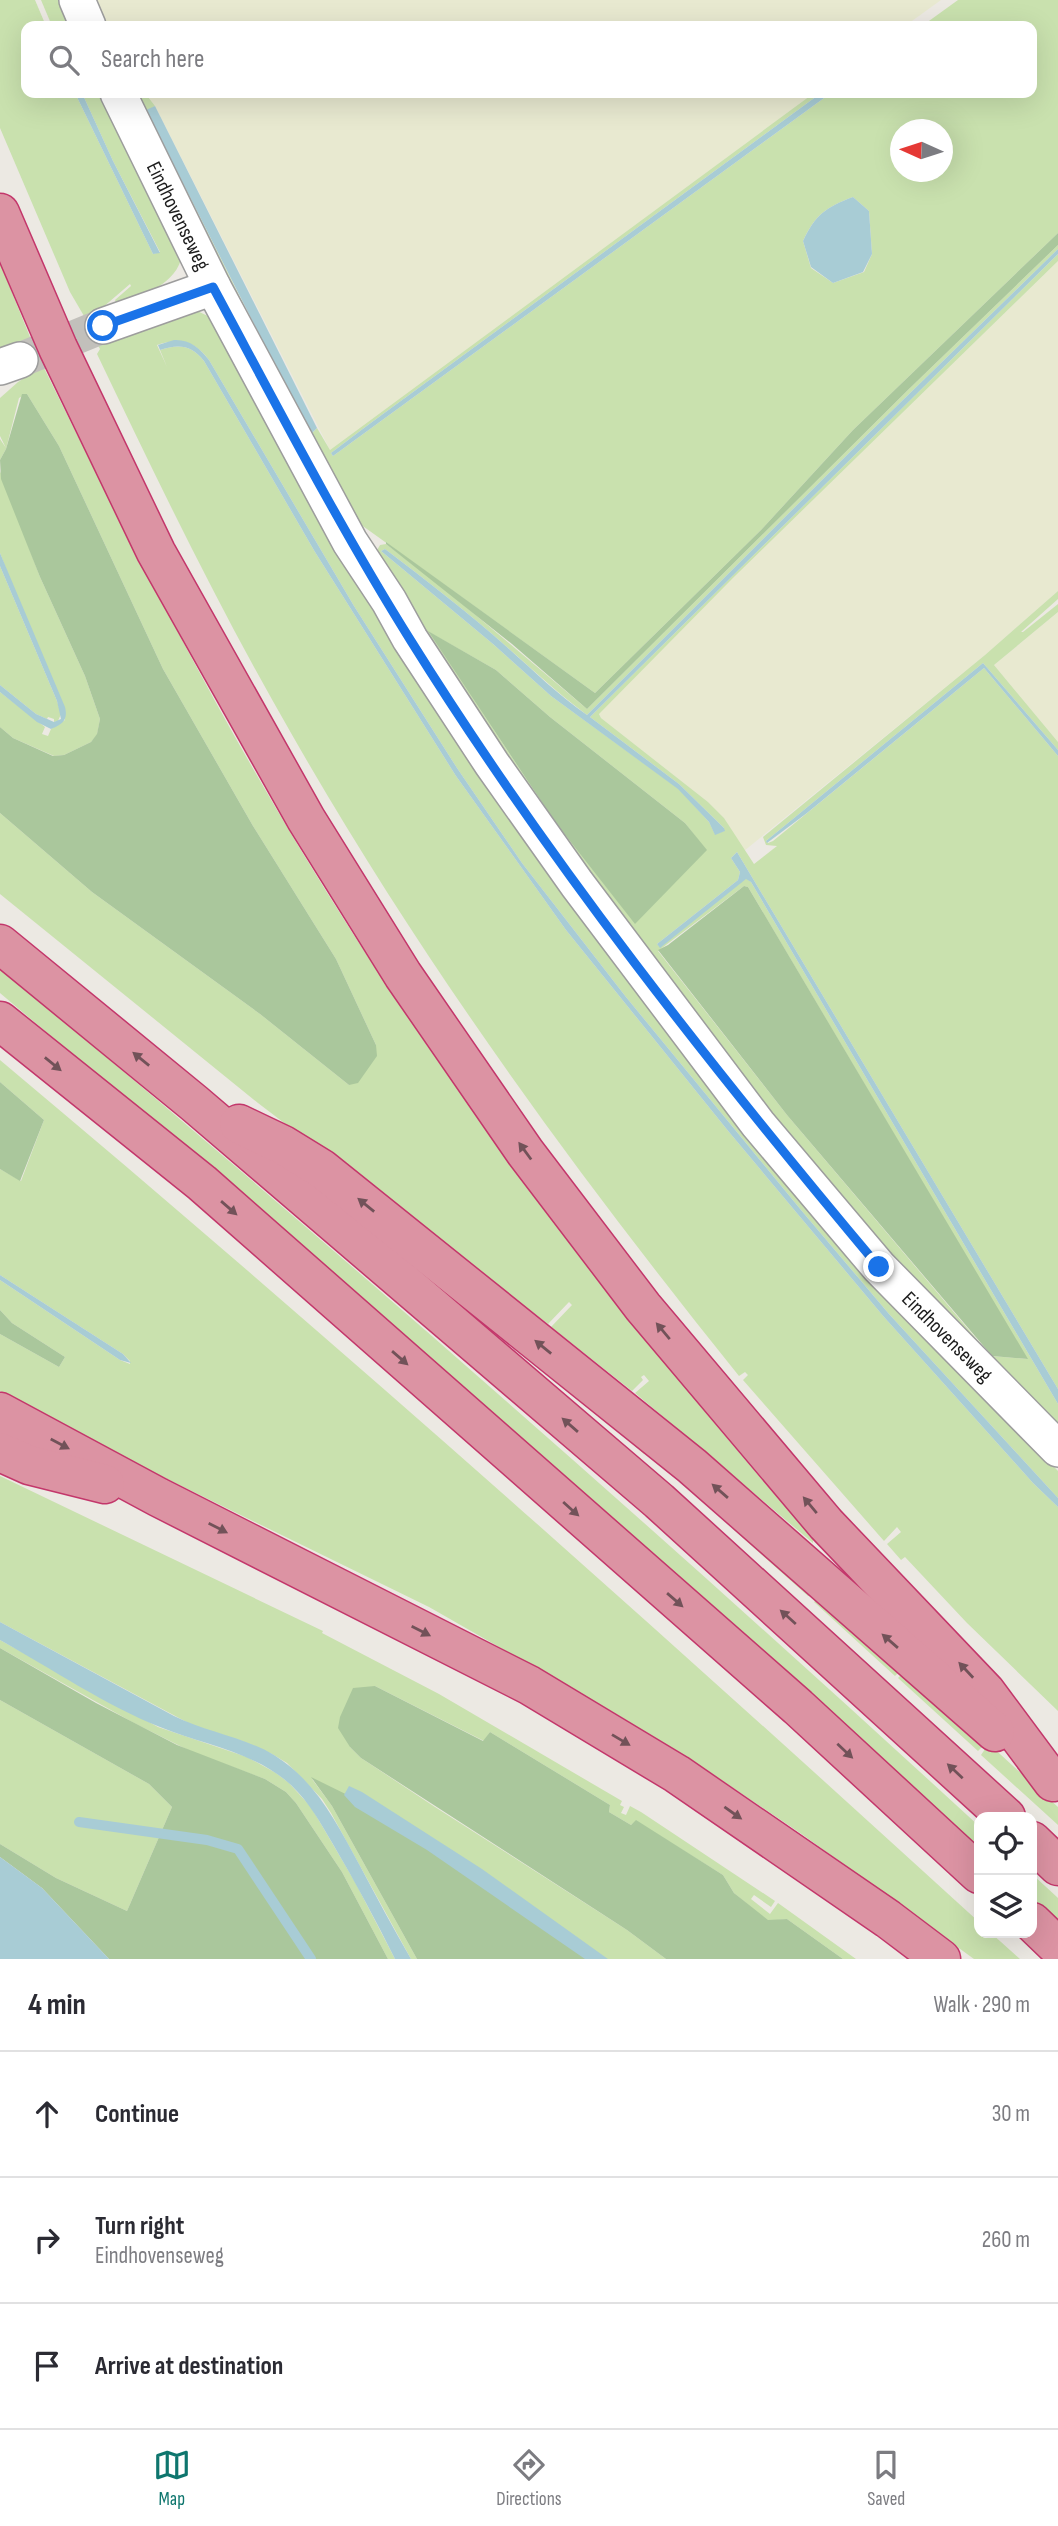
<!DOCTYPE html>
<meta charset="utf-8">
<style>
body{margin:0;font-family:"Sofia Sans Condensed",sans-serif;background:#f7f7f7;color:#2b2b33}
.controls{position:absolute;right:21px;bottom:21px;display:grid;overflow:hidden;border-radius:14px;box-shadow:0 7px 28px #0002}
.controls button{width:63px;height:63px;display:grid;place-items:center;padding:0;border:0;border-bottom:2px solid #e1e1e2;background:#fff;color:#2b2b33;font:35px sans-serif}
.compass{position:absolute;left:890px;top:119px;width:63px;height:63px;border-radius:50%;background:#fff;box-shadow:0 7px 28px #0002;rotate:273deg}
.stop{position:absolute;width:21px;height:21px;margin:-16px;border:5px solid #1a73e8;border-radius:50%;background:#fff}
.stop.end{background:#1a73e8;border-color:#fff;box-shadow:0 2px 7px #0008}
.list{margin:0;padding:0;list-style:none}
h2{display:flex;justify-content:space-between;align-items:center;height:91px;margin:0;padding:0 28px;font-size:30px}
h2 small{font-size:23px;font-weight:400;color:#7c7c81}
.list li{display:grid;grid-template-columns:46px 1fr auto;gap:21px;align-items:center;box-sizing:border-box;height:126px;padding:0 28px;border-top:2px solid #e1e1e2}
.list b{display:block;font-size:26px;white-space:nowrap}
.list p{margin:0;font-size:23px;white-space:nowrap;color:#7c7c81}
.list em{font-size:23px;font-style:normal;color:#7c7c81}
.icon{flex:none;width:38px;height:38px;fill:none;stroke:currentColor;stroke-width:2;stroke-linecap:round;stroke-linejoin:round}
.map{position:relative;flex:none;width:1058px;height:1959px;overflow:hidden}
.search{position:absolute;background:#fff;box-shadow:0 7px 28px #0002;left:21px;right:21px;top:21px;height:77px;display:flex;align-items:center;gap:18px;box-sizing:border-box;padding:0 24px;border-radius:14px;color:#7c7c81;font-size:26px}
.sheet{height:469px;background:#fff}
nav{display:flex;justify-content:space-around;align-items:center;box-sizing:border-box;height:98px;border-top:2px solid #e1e1e2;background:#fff;font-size:19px;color:#7c7c81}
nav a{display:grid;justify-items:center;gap:4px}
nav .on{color:#0f766e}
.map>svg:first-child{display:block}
.farmland{fill:#e8e9d0}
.grass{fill:#c9e1ae;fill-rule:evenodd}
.forest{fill:#aac79c}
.water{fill:#a8ccd5}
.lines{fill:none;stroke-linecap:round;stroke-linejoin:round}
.stream{stroke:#a8ccd5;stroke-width:10}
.minor-tunnel{stroke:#c2c0bb;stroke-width:35;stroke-dasharray:35 18;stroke-linecap:butt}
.minor-casing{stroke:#9d9d9d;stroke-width:38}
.highway-casing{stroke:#c3376b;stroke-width:41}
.minor{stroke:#fff;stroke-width:35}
.highway{stroke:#dc93a3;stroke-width:38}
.oneway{fill:#725259}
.route{stroke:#1a73e8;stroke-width:9}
.labels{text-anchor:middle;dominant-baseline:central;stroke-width:5;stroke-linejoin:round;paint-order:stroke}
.street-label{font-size:21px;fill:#1c1c1c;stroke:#fff}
</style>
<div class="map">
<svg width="1058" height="1959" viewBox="0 0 1058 1959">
<rect width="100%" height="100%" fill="#ece9e3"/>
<g class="farmland">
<polygon points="95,0 941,0 905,26 107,26"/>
<polygon points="145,93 814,93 330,450 155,106"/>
<polygon points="1058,261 1058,591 985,655 744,851 724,818 708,802 601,718 599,713 733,578"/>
<polygon points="1058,612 1058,742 994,665"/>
</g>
<g class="grass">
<path d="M0 0H35L46 26H26V93H75L153 254 160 252 113 161 82 93H109L183 250C179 285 146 292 118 307L115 300 131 286 130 284 102 308 84 316 70 292 0 128Z"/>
<polygon points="41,0 69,0 80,26 52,26"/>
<path d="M958 0H1058V233L853 430 761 530 595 693 360 524 376 552 380 545 386 544 440 585 587 709 910 388 1058 245V249L868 434 587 715C559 694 534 671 508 648 469 613 427 581 385 549L381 551 493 644 551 696 679 789 709 822 715 834 724 831V828L679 784 590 717 1058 254V261L733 578 599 714 601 718 708 802 724 818 754 864 777 846 766 845 763 837 985 655 1058 591V599L1021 632H1023L1058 604V612L994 665 1058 742V750L983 663 766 841 768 843 773 841 984 668 1058 756V1389L737 852 731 858 740 872 738 880 657 944 660 947 746 878 751 882 1058 1404V1450C954 1343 858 1227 764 1111 709 1042 652 973 599 903 454 711 330 501 221 287 189 222 155 158 126 93H145L155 106 147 111 295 407 310 435 317 428 330 450 814 93H821L368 425 331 453 333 456 831 93H1032V26H922ZM900 130H942V172H900ZM853 197 869 211 872 254 864 272 833 283 811 268 803 241C815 215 826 207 853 197ZM429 632 496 670 550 717 685 823 706 850 635 923 555 822ZM744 886 748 887 1027 1359 991 1356 787 1115 658 951Z"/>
<polygon points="0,263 32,342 0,353"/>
<path d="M193 309 210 317 420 669 1022 1434 1058 1471V1498L889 1314 801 1210 626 997 522 863 457 768 354 606 209 360C194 340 179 338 157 345L167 367 160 350C179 344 191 345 204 361L315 552 456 776 566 930 729 1132 884 1317 1033 1483 1058 1507V1711L967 1623 905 1557 901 1560 887 1544 901 1532 897 1527 884 1541 743 1380 748 1375 745 1372 739 1376C575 1172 421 961 291 733 220 610 158 482 97 354L100 349 97 344 131 331 150 330 144 329Z"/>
<path d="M43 366C123 529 205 691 299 847 448 1093 624 1322 813 1539V1543L635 1393 649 1381 644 1375 641 1377 643 1380 632 1391 551 1327 572 1305 569 1302 548 1324 258 1103 0 894V813L92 892 260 1014 349 1085 376 1045 336 959 253 826 163 669 59 446 27 394 19 398 6 449 0 460V439L6 448 0 436V398L18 382Z"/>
<polygon points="0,471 40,577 85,676 100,719 97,735 91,742 64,755 54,756 13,738 0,727 0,692 45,727 42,734 48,736 51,729 65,720 0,553"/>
<polygon points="0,566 57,701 61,714 58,721 54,722 54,719 48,717 47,719 36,714 0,685"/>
<path d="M0 968C334 1246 659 1532 979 1826V1853L116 1091 0 993Z"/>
<path d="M0 1060C334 1340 658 1629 979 1922V1933H991L1020 1959H974L803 1835 714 1775 618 1715 429 1607 161 1476 0 1391V1334L59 1367 65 1357 12 1323 0 1310V1280L120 1360 130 1364V1361L123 1354 0 1275V1169L21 1181 44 1120 0 1082Z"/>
<polygon points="522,1345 919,1680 1058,1807 1058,1825 981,1755 985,1749 982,1747 978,1751 898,1678 902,1674 899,1672 895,1676 814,1602 816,1600 810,1595 808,1596 733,1529 736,1525 731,1522 729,1524 652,1456 645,1451 644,1454"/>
<polygon points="0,1476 323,1631 322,1633 439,1694 622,1801 620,1805 624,1807 621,1813 626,1815 630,1806 641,1812 775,1901 771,1907 754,1895 751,1899 770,1914 778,1903 856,1959 843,1959 787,1919 768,1921 734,1893 723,1875 636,1821 631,1825 609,1812 610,1805 490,1732 484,1741 375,1686 350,1747 361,1758 435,1807 627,1930 666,1959 600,1959 312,1779 332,1806 417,1959 411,1959 331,1813 322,1799 287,1763 272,1754 242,1741 192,1725 0,1622"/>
<polygon points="0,1640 158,1727 247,1757 276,1773 289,1783 311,1807 355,1882 395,1959 388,1959 342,1872 296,1803 286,1792 265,1779 190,1751 134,1723 0,1648"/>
<polygon points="0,1700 149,1784 172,1807 127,1911 56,1878 0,1844"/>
<polygon points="1032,1874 1058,1898 1058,1924 1032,1900"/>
</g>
<g class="forest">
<polygon points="1058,233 1058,245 910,388 587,709 512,644 386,544 386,542 595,693 761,530 853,430"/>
<polygon points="22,394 27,394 59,446 163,669 253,826 336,959 376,1045 377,1056 358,1083 349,1085 260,1014 92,892 0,813 0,727 13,738 53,756 64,755 91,742 97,734 100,719 85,676 40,577 1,479 0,460 6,449"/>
<polygon points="428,631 496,670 550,717 685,823 707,850 635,924 555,822"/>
<polygon points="744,886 748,887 1028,1359 992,1356 787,1115 658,950 668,945"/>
<polygon points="0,1082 44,1120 20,1181 0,1169"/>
<polygon points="0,1310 12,1323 65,1357 59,1367 0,1334"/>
<polygon points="0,1648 96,1703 177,1745 265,1779 286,1792 296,1803 342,1872 388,1959 109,1959 42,1888 0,1857 0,1844 56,1878 127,1911 172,1807 149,1784 0,1700"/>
<polygon points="375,1686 483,1741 490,1732 610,1805 609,1812 631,1825 636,1820 723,1875 734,1893 768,1920 787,1919 843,1959 666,1959 627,1930 361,1758 350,1747 338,1728 340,1717 353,1688"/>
<polygon points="311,1777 378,1810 600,1959 417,1959 332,1806"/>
</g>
<g class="water">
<polygon points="75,93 82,93 113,161 160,253 153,254"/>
<polygon points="821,93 831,93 333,456 331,453 368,425"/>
<polygon points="155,106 317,428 310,435 146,110"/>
<path d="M853 197 869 211 872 254 863 272 833 283 811 267 803 241C815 215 826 207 853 197Z"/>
<path d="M1058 249V254L590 717 679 784 724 828 725 831 715 835 709 822 678 789 551 696 493 644 381 551 385 549C427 581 469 613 508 648 534 671 558 695 587 715L868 434Z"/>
<path d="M174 340C189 339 200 348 209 360L354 606 457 768 522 863 626 997 801 1210 889 1314 1058 1498V1507L1033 1483 884 1317 729 1132 566 930 456 776 315 552 204 361C191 345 179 344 160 350L158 345Z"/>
<path d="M0 553 65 707C68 720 63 724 51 729L37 722 0 692V685L36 714 54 722 61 719 57 701 0 566Z"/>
<polygon points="983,663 1058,750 1058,756 984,668 807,813 767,843 766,841"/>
<polygon points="737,852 1058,1389 1058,1404 751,882 746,879 660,948 657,944 738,880 740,872 731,858"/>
<polygon points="0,1275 123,1354 131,1363 120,1360 0,1280"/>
<path d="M0 1622 174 1716C206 1732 244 1737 274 1755 316 1781 336 1822 359 1864 376 1896 393 1928 411 1959H395C376 1921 356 1883 334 1846 321 1824 310 1803 291 1785 255 1752 204 1745 160 1727 105 1705 52 1669 0 1640Z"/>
<polygon points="349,1786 362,1792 482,1869 608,1959 585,1959 427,1850 355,1807 344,1795"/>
<polygon points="0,1857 42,1888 109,1959 0,1959"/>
</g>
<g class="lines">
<polyline class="stream" points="79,1822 207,1840 238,1849 311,1959"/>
<polyline class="minor-tunnel" points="20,360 103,326"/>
<defs>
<g id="minor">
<polyline points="77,0 88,26"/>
<polyline points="118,93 213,287 350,542 389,601 410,639 492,764 577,884 758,1124 879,1267 1058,1449"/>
<polyline points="103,326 213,287"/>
<polyline points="0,367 20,360"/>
</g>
<g id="highway">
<polyline points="0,213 58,348 156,552 306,819 403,975 525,1152 643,1307 826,1524 986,1692 1053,1782"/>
<polyline points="0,944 194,1103 659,1501 1006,1817"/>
<polyline points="0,1021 202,1183 798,1707 979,1874"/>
<polyline points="239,1124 283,1145 322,1169 692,1466 995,1732"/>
<polyline points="0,1412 158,1497 529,1685 677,1774 888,1919 941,1959"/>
<polyline points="0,1452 29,1465 105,1484"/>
<polyline points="1032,1841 1058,1866"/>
<polyline points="1032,1922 1058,1947"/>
</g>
</defs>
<use href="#minor" class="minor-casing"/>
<use href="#highway" class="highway-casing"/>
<use href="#minor" class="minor"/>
<use href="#highway" class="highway"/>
</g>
<defs><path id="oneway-solid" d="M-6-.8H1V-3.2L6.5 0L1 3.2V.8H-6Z" transform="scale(1.75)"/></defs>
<g class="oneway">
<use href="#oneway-solid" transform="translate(141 1059) rotate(-141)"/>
<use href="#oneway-solid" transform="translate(53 1064) rotate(39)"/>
<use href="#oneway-solid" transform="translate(525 1151) rotate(-126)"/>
<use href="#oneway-solid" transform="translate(366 1205) rotate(-141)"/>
<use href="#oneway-solid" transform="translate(229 1208) rotate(41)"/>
<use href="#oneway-solid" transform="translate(663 1331) rotate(-130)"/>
<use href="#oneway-solid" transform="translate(543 1347) rotate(-141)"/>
<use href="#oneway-solid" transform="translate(400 1358) rotate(41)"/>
<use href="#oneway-solid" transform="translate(570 1425) rotate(-139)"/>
<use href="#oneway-solid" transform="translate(60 1444) rotate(28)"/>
<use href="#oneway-solid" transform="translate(720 1491) rotate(-139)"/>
<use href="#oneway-solid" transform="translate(810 1505) rotate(-130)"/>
<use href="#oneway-solid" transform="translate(571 1509) rotate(42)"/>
<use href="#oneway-solid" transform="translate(218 1528) rotate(27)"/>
<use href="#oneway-solid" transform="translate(675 1600) rotate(41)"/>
<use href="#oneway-solid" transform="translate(788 1617) rotate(-138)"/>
<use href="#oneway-solid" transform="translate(421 1631) rotate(27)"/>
<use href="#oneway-solid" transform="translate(890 1641) rotate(-139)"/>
<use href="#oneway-solid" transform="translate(966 1670) rotate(-133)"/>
<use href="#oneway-solid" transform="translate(621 1740) rotate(31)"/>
<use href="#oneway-solid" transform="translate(845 1751) rotate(43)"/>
<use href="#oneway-solid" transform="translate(955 1771) rotate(-137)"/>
<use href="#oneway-solid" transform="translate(733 1813) rotate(35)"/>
</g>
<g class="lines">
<path class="route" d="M103 326 213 287C277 406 339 526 411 641 549 862 712 1068 879 1267"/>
</g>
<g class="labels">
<g class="street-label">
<text transform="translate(178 216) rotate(64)">Eindhovenseweg</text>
<text transform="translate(947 1337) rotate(45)">Eindhovenseweg</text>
</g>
</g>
</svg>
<div class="controls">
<button><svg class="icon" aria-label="locate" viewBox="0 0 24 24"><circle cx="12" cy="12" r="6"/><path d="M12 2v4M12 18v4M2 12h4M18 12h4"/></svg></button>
<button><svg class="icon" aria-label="layers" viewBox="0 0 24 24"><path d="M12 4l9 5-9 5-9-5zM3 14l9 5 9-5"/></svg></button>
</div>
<svg class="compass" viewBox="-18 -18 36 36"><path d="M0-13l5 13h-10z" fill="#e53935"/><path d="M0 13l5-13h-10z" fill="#7c7c81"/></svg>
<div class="stop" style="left:103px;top:326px"></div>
<div class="stop end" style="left:879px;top:1267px"></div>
<div class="search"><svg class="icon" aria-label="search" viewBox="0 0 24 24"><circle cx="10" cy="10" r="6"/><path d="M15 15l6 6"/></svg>Search here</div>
</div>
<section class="sheet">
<h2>4 min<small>Walk · 290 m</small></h2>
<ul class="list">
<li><svg class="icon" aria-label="ahead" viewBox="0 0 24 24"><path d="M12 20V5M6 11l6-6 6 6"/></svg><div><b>Continue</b></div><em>30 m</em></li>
<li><svg class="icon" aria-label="right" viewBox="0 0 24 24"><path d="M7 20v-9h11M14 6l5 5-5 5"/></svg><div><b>Turn right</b><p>Eindhovenseweg</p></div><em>260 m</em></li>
<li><svg class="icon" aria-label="arrive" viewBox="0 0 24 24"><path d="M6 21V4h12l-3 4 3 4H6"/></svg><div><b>Arrive at destination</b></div></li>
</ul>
</section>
<nav>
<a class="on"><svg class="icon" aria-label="map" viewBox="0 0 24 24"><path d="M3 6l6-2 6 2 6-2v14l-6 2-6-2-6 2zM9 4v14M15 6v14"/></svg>Map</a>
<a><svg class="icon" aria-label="directions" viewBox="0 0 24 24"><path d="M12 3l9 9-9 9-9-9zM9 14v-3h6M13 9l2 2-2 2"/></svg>Directions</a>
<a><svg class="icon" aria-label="saved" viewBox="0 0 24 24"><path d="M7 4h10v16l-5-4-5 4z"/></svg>Saved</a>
</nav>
